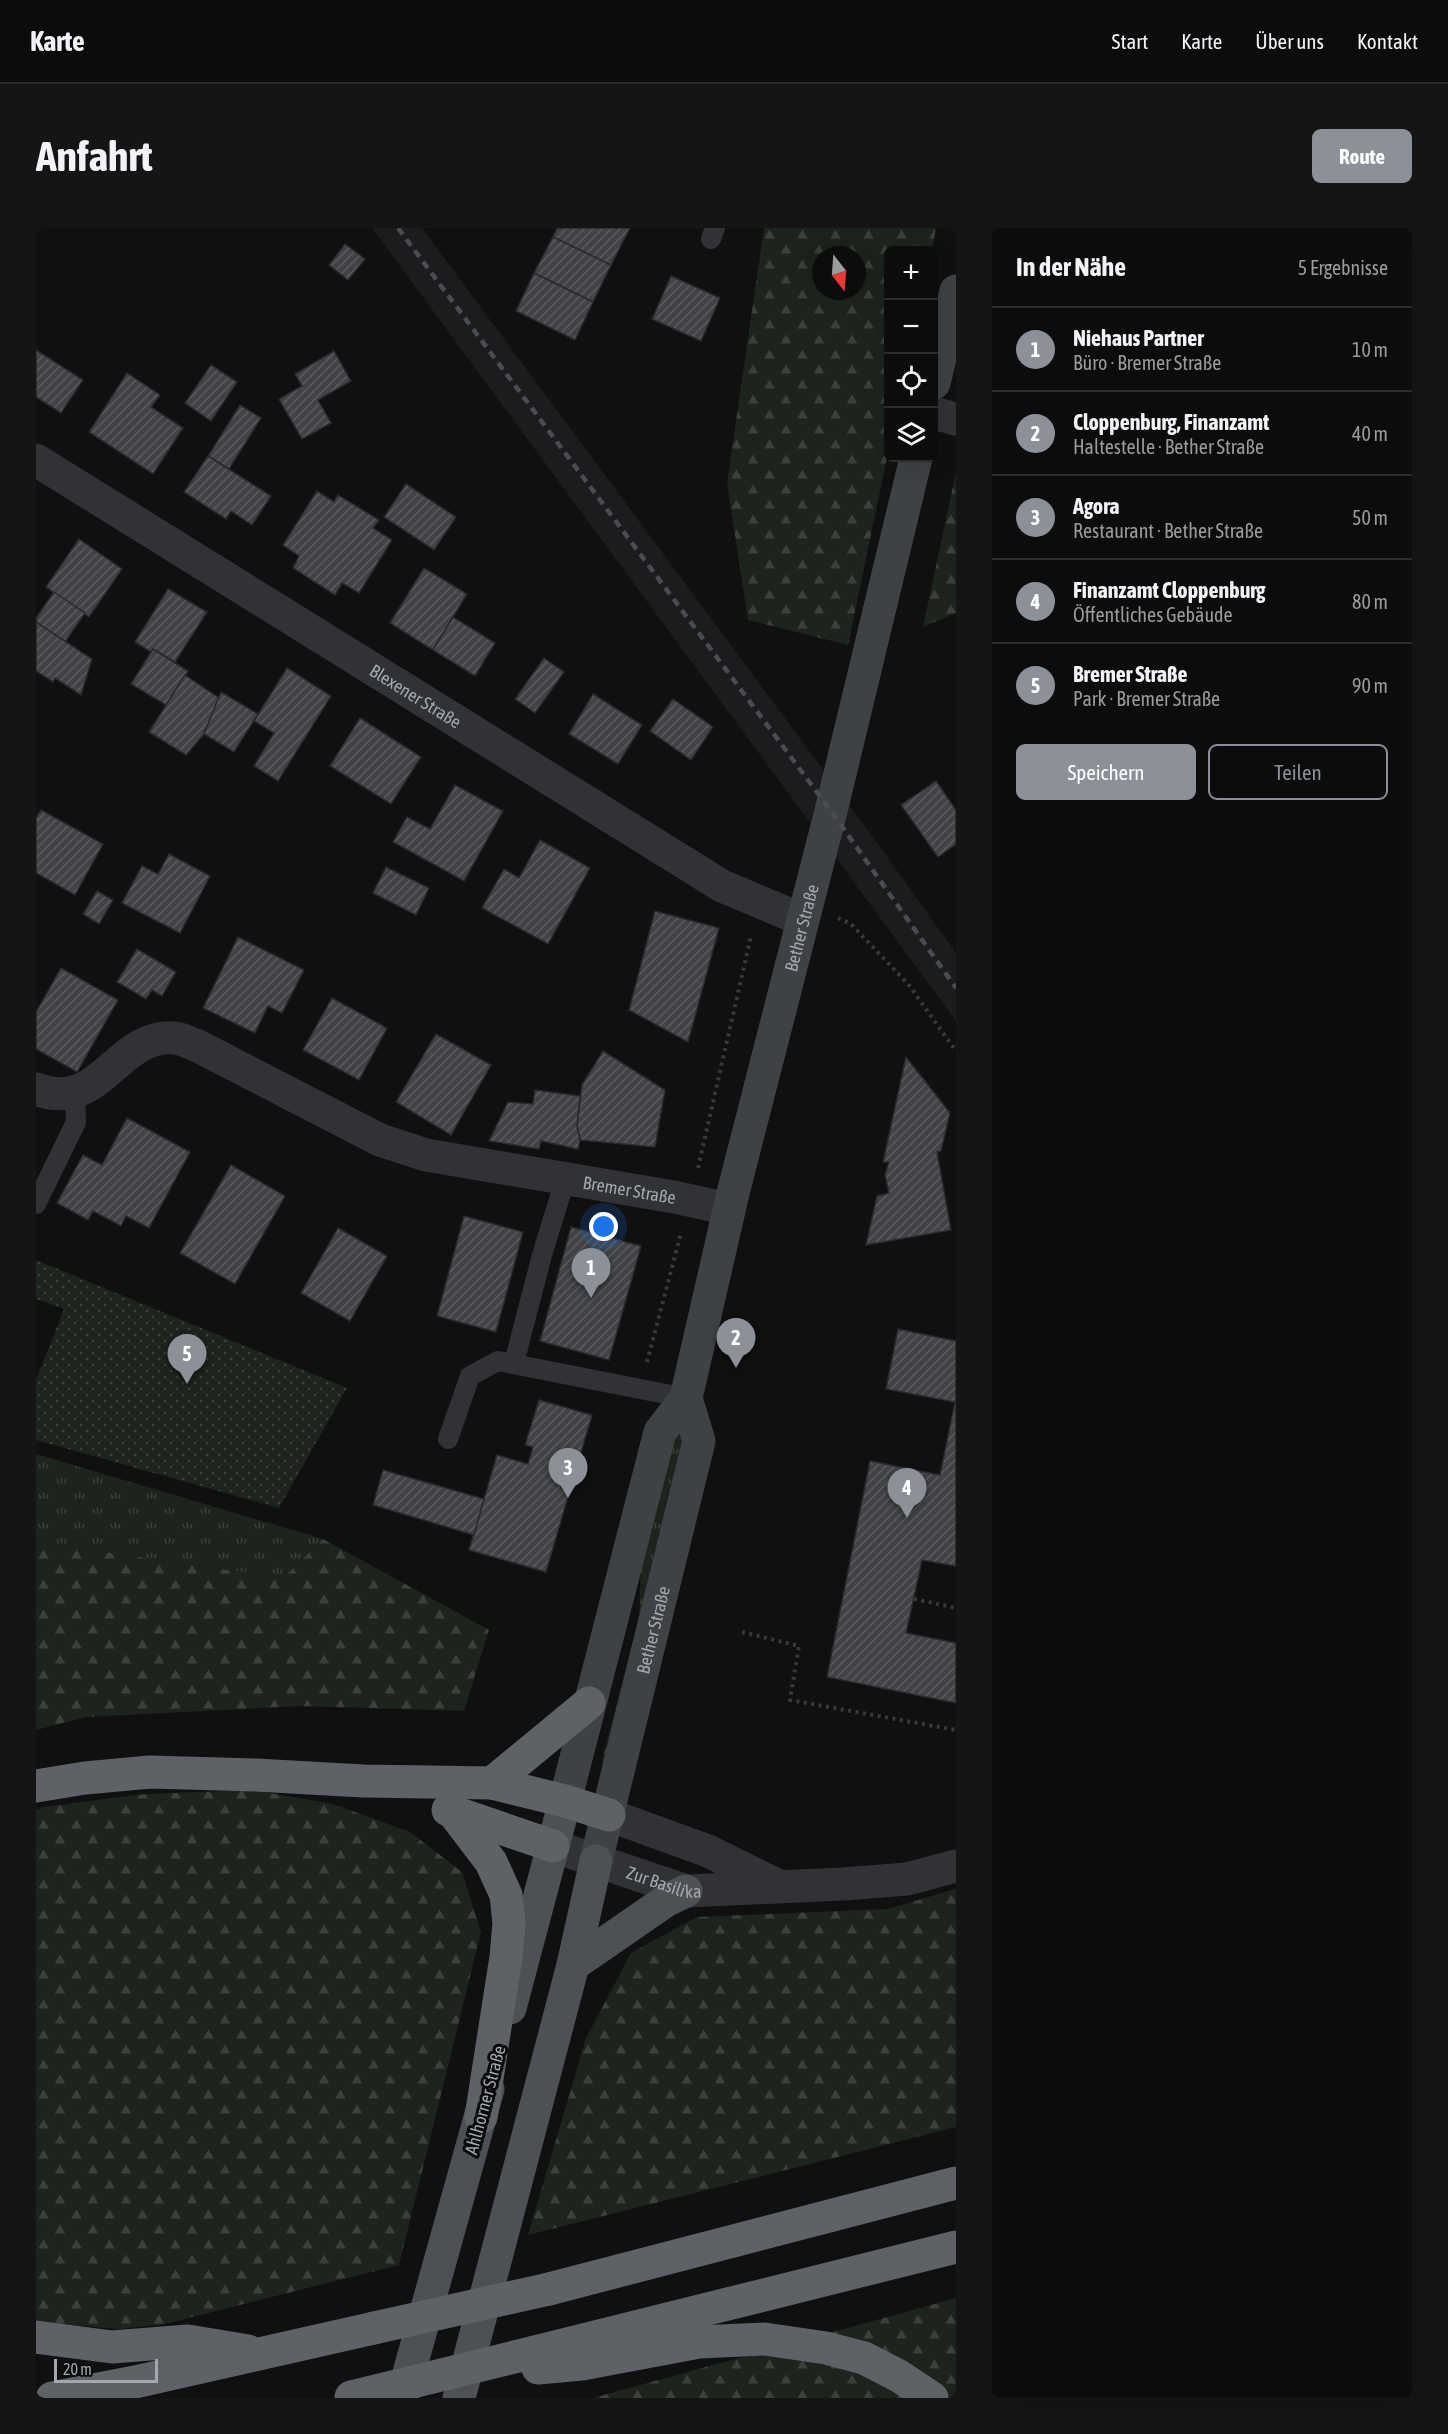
<!DOCTYPE html>
<html lang="de">
<meta charset="utf-8">
<style>
body{margin:0;font-family:"Asap Condensed",sans-serif;background:#151516;color:#f1f3f6}
.controls{position:absolute;right:18px;top:18px;display:grid;overflow:hidden;border-radius:9px;box-shadow:0 6px 24px #0002}
.controls button{width:54px;height:54px;display:grid;place-items:center;padding:0;border:0;border-bottom:2px solid #2c2c2e;background:#0c0c0d;color:#f1f3f6;font:30px sans-serif}
.compass{position:absolute;left:776px;top:18px;width:54px;height:54px;border-radius:50%;background:#0c0c0d;box-shadow:0 6px 24px #0002;rotate:163deg}
.scale{position:absolute;left:18px;bottom:15px;width:104px;box-sizing:border-box;padding-left:6px;border:3px solid #a2a8b0;border-top:0;font-size:16px;line-height:21px;white-space:nowrap;color:#a2a8b0;-webkit-text-stroke:4px #0b0b0c;paint-order:stroke}
.you{position:absolute;left:568px;top:999px;width:21px;height:21px;margin:-15px;border:4px solid #fff;border-radius:50%;background:#1a73e8;box-shadow:0 0 0 9px #1a73e833}
.badge{display:grid;place-items:center;width:39px;height:39px;border-radius:50%;background:#8c9099;color:#fff;font-size:20px;font-weight:700}
.pin{position:absolute;translate:-50% -50px;filter:drop-shadow(0 2px 3px #0008)}
.pin::after{content:'';position:absolute;top:32px;width:21px;height:18px;background:inherit;clip-path:polygon(0 0,100% 0,50% 100%)}
.list{margin:0;padding:0;list-style:none}
h2{display:flex;justify-content:space-between;align-items:center;height:78px;margin:0;padding:0 24px;font-size:26px}
h2 small{font-size:20px;font-weight:400;color:#9a9b9d}
.list li{display:grid;grid-template-columns:39px 1fr auto;gap:18px;align-items:center;box-sizing:border-box;height:84px;padding:0 24px;border-top:2px solid #2c2c2e}
.list b{display:block;font-size:22px;white-space:nowrap}
.list p{margin:0;font-size:20px;white-space:nowrap;color:#9a9b9d}
.list em{font-size:20px;font-style:normal;color:#9a9b9d}
.actions{display:flex;gap:12px;padding:18px 24px}
.actions a{flex:1;padding:14px 0;border:2px solid #8c9099;border-radius:9px;text-align:center;font-size:21px;color:#8c9099}
.actions .main{background:#8c9099;color:#fff}
.icon{flex:none;width:33px;height:33px;fill:none;stroke:currentColor;stroke-width:2;stroke-linecap:round;stroke-linejoin:round}
.map{position:relative;flex:none;width:920px;height:2170px;overflow:hidden;border-radius:9px}
header{display:flex;align-items:center;gap:36px;box-sizing:border-box;height:84px;padding:0 30px;background:#0c0c0d;border-bottom:2px solid #2c2c2e}
header strong{font-size:28px}
nav{display:flex;gap:33px;margin-inline-start:auto;font-size:21px}
.intro{display:flex;align-items:center;justify-content:space-between;box-sizing:border-box;height:144px;padding:0 36px}
h1{margin:0;font-size:42px}
.button{padding:15px 27px;border-radius:9px;background:#8c9099;color:#fff;font-size:21px;font-weight:700}
main{display:flex;gap:36px;padding:0 36px}
aside{flex:1;background:#0c0c0d;border-radius:9px;box-shadow:0 6px 24px #0002}
.map>svg:first-child{display:block}
.built{fill:#1c1c1e}
.grass{fill:url(#grass-tufts)}
.forest{fill:url(#forest-firs);fill-rule:evenodd}
.park{fill:url(#park-dots)}
.building{fill:url(#building-hatch);stroke:#2a2a2d;stroke-width:1.5}
.lines{fill:none;stroke-linecap:round;stroke-linejoin:round}
.path{stroke:#37393c;stroke-width:4;stroke-dasharray:3 4.5;stroke-linecap:butt}
.lane{stroke:#313236;stroke-width:20}
.street{stroke:#313236;stroke-width:33}
.secondary{stroke:#3f4245;stroke-width:33}
.primary{stroke:#4d5054;stroke-width:33}
.highway{stroke:#5e6166;stroke-width:33}
.rail{stroke:#4a4d50;stroke-width:4.5;stroke-dasharray:8 6;stroke-linecap:butt}
.highway-bridge{stroke:#5e6166;stroke-width:33}
.labels{text-anchor:middle;dominant-baseline:central;stroke-width:6;stroke-linejoin:round;paint-order:stroke}
.street-label{font-size:18px;fill:#a2a8b0;stroke:#0b0b0c}
</style>
<header>
<strong>Karte</strong>
<nav><a>Start</a><a>Karte</a><a>Über uns</a><a>Kontakt</a></nav>
</header>
<div class="intro"><h1>Anfahrt</h1><a class="button">Route</a></div>
<main>
<div class="map">
<svg width="920" height="2170" viewBox="0 0 920 2170">
<defs>
<pattern id="grass-tufts" width="24" height="20" patternUnits="userSpaceOnUse" patternTransform="scale(1.5)"><rect width="24" height="20" fill="#1d231d"/><path d="M3 7l-1-3M5 7V3M7 7l1-3M15 17l-1-3M17 17v-4M19 17l1-3" fill="none" stroke="#3b403b"/></pattern>
<pattern id="forest-firs" width="22" height="20" patternUnits="userSpaceOnUse" patternTransform="scale(1.5)"><rect width="22" height="20" fill="#1d231d"/><path d="M5 1l3.5 6h-7zM16 11l3.5 6h-7z" fill="#3b403b"/></pattern>
<pattern id="park-dots" width="8" height="8" patternUnits="userSpaceOnUse" patternTransform="scale(1.5)"><rect width="8" height="8" fill="#1d231d"/><path d="M2 2h.1M6 6h.1" fill="none" stroke="#3b403b" stroke-width="1.8" stroke-linecap="round"/></pattern>
<pattern id="building-hatch" width="6" height="6" patternUnits="userSpaceOnUse" patternTransform="scale(1.5)"><rect width="6" height="6" fill="#414346"/><path d="M-1 1l2-2M0 6l6-6M5 7l2-2" fill="none" stroke="#595b5e"/></pattern>
</defs>
<rect width="100%" height="100%" fill="#101011"/>
<polygon class="built" points="336,0 386,0 834,605 920,725 920,793"/>
<g class="grass">
<polygon points="651,1198 567,1540 566,1532 603,1390 606,1314 634,1206"/>
<polygon points="0,1226 287,1311 247,1350 0,1314"/>
</g>
<g class="forest">
<path d="M728 0H900L896 22H852V225L812 417 712 392 691 255ZM785 27H821V63H785Z"/>
<polygon points="920,244 920,385 887,399"/>
<polygon points="287,1311 453,1402 428,1483 264,1478 50,1489 0,1502 0,1314 247,1350"/>
<polygon points="216,1562 297,1576 374,1604 426,1644 445,1704 363,2037 129,2096 84,2101 0,2094 0,1582 7,1579 109,1566"/>
<polygon points="920,1661 920,1899 492,2007 550,1810 595,1725 661,1689 851,1681"/>
<polygon points="920,2070 920,2170 557,2170"/>
</g>
<polygon class="park" points="0,1032 311,1160 243,1280 0,1212 0,1152 28,1081 0,1071"/>
<g class="building">
<polygon points="521,0 594,0 575,37 517,9"/>
<polygon points="517,9 575,37 557,74 498,45"/>
<polygon points="309,16 329,31 312,52 293,37"/>
<polygon points="498,45 557,74 539,112 480,83"/>
<polygon points="635,48 684,70 665,113 616,91"/>
<polygon points="0,122 47,152 25,185 0,169"/>
<polygon points="298,123 315,153 282,172 295,195 266,211 243,171 266,158 259,146"/>
<polygon points="175,137 201,154 175,193 149,175"/>
<polygon points="91,145 124,167 115,179 147,200 117,246 53,204"/>
<polygon points="204,177 225,190 193,241 172,228"/>
<polygon points="172,228 235,268 216,297 195,283 190,291 148,264"/>
<polygon points="370,256 420,289 398,322 348,289"/>
<polygon points="281,263 298,274 302,267 343,292 337,300 356,312 323,365 306,355 299,367 257,340 263,328 247,317"/>
<polygon points="43,311 86,341 53,389 10,359"/>
<polygon points="388,340 431,366 397,422 354,395"/>
<polygon points="132,361 171,384 139,434 117,421 115,424 99,414"/>
<polygon points="18,364 49,385 29,414 0,394 0,390"/>
<polygon points="417,389 459,415 439,448 397,422"/>
<polygon points="0,394 56,431 45,467 19,450 17,454 0,443"/>
<polygon points="117,421 152,443 130,477 95,456"/>
<polygon points="508,430 528,444 499,485 479,471"/>
<polygon points="251,440 295,468 242,553 218,538 238,505 218,493"/>
<polygon points="149,447 183,470 168,506 150,527 113,504"/>
<polygon points="185,464 222,486 198,524 168,506"/>
<polygon points="557,466 606,497 582,536 533,506"/>
<polygon points="637,471 677,499 655,532 614,503"/>
<polygon points="324,490 385,529 355,576 294,538"/>
<polygon points="900,553 920,582 920,616 902,629 865,577"/>
<polygon points="419,557 467,583 428,653 357,614 371,589 394,601"/>
<polygon points="5,582 67,616 39,667 0,645 0,590"/>
<polygon points="504,612 554,640 512,716 446,680 468,641 483,650"/>
<polygon points="133,626 174,648 144,705 86,675 106,638 122,646"/>
<polygon points="350,639 393,660 380,687 337,665"/>
<polygon points="61,663 77,672 63,696 47,686"/>
<polygon points="619,683 683,700 652,814 593,782"/>
<polygon points="202,709 268,742 246,785 232,778 219,805 167,780"/>
<polygon points="101,721 140,744 126,768 116,762 110,771 81,754"/>
<polygon points="25,740 82,772 41,844 0,821 0,784"/>
<polygon points="296,770 351,800 323,852 267,822"/>
<polygon points="400,806 455,837 415,907 360,874"/>
<polygon points="567,823 629,862 619,919 544,912 541,898 546,857"/>
<polygon points="870,829 914,885 905,923 901,924 915,1002 830,1017 841,968 853,965 849,947 853,934 847,934"/>
<polygon points="499,862 544,868 541,898 544,912 542,921 505,913 503,921 453,913 472,874 497,876"/>
<polygon points="91,890 154,924 113,1000 90,988 85,998 57,983 52,992 21,975 47,927 66,937"/>
<polygon points="195,937 249,968 199,1056 144,1025"/>
<polygon points="428,988 487,1004 460,1104 401,1088"/>
<polygon points="535,999 605,1018 573,1132 504,1113"/>
<polygon points="302,1000 351,1028 314,1093 265,1065"/>
<polygon points="862,1101 920,1113 920,1338 886,1332 870,1405 920,1415 920,1475 791,1449 834,1233 904,1247 919,1174 850,1161"/>
<polygon points="503,1172 556,1187 510,1344 433,1322 461,1227 492,1236 497,1219 489,1217"/>
<polygon points="347,1242 448,1271 438,1307 337,1277"/>
</g>
<g class="lines">
<g class="path">
<polyline points="802,690 815,696 872,756 920,823"/>
<polyline points="662,940 715,708"/>
<polyline points="611,1134 645,1005"/>
<polyline points="878,1371 920,1380"/>
<polyline points="706,1404 763,1418 754,1472 920,1502"/>
</g>
<g class="lane">
<polyline points="675,11 679,0"/>
<polyline points="0,976 40,894 39,865"/>
<polyline points="478,1135 506,1027 529,952"/>
<polyline points="412,1211 434,1148 462,1133 650,1170"/>
</g>
<g class="street">
<polyline points="898,185 920,191"/>
<path id="s1" d="M0 232 686 658 767 692"/>
<path id="s2" d="M0 861C65 886 80 806 138 810 145 810 153 815 160 817L344 912 390 927 638 969 693 981"/>
<polyline points="573,1587 672,1623 741,1657"/>
<path id="s3" d="M517 1618 650 1663 807 1656 871 1651 920 1638"/>
</g>
<g class="secondary">
<polyline points="898,155 920,63"/>
<path id="s4" d="M529 1573 624 1204 650 1170 697 965 795 583 880 230"/>
<path id="s5" d="M560 1633 663 1213 650 1170"/>
</g>
<g class="primary">
<polyline points="537,1737 631,1672 650,1663"/>
<polyline points="474,1780 529,1573"/>
<polyline points="366,2170 452,1861"/>
<polyline points="423,2170 537,1737 560,1633"/>
</g>
<g class="highway">
<polyline points="456,1555 553,1475"/>
<polyline points="0,1558 49,1550 114,1544 220,1547 327,1553 456,1555 529,1573 573,1587"/>
<polyline points="412,1582 517,1618"/>
<polyline points="417,1584 455,1634 470,1667 473,1695 470,1729 445,1889"/>
<polyline points="513,2061 920,1955"/>
<polyline points="0,2109 76,2119 152,2113 212,2123"/>
<polyline points="499,2124 920,2019"/>
<polyline points="502,2140 546,2136 663,2114 729,2111 790,2120 828,2130 863,2148 896,2170"/>
<polyline points="16,2170 99,2154 338,2100"/>
</g>
<polyline class="rail" points="362,0 795,583 920,760"/>
<g class="highway-bridge">
<polyline points="338,2100 513,2061"/>
<polyline points="315,2169 499,2124"/>
</g>
</g>
<g class="labels">
<g class="street-label">
<text stroke="none"><textPath href="#s1" startOffset="447">Blexener Straße</textPath></text>
<text stroke="none"><textPath href="#s4" startOffset="908">Bether Straße</textPath></text>
<text stroke="none"><textPath href="#s2" startOffset="640">Bremer Straße</textPath></text>
<text stroke="none"><textPath href="#s5" startOffset="238">Bether Straße</textPath></text>
<text stroke="none"><textPath href="#s3" startOffset="117">Zur Basilika</textPath></text>
<text transform="translate(449 1872) rotate(-75)">Ahlhorner Straße</text>
</g>
</g>
</svg>
<div class="controls">
<button>+</button>
<button>−</button>
<button><svg class="icon" aria-label="locate" viewBox="0 0 24 24"><circle cx="12" cy="12" r="6"/><path d="M12 2v4M12 18v4M2 12h4M18 12h4"/></svg></button>
<button><svg class="icon" aria-label="layers" viewBox="0 0 24 24"><path d="M12 4l9 5-9 5-9-5zM3 14l9 5 9-5"/></svg></button>
</div>
<svg class="compass" viewBox="-18 -18 36 36"><path d="M0-13l5 13h-10z" fill="#e53935"/><path d="M0 13l5-13h-10z" fill="#9a9b9d"/></svg>
<div class="scale">20 m</div>
<div class="you"></div>
<div class="pin badge" style="left:555px;top:1070px">1</div>
<div class="pin badge" style="left:700px;top:1140px">2</div>
<div class="pin badge" style="left:532px;top:1270px">3</div>
<div class="pin badge" style="left:871px;top:1290px">4</div>
<div class="pin badge" style="left:151px;top:1156px">5</div>
</div>
<aside>
<h2>In der Nähe<small>5 Ergebnisse</small></h2>
<ul class="list">
<li><span class="badge">1</span><div><b>Niehaus Partner</b><p>Büro · Bremer Straße</p></div><em>10 m</em></li>
<li><span class="badge">2</span><div><b>Cloppenburg, Finanzamt</b><p>Haltestelle · Bether Straße</p></div><em>40 m</em></li>
<li><span class="badge">3</span><div><b>Agora</b><p>Restaurant · Bether Straße</p></div><em>50 m</em></li>
<li><span class="badge">4</span><div><b>Finanzamt Cloppenburg</b><p>Öffentliches Gebäude</p></div><em>80 m</em></li>
<li><span class="badge">5</span><div><b>Bremer Straße</b><p>Park · Bremer Straße</p></div><em>90 m</em></li>
</ul>
<div class="actions"><a class="main">Speichern</a><a>Teilen</a></div>
</aside>
</main>
